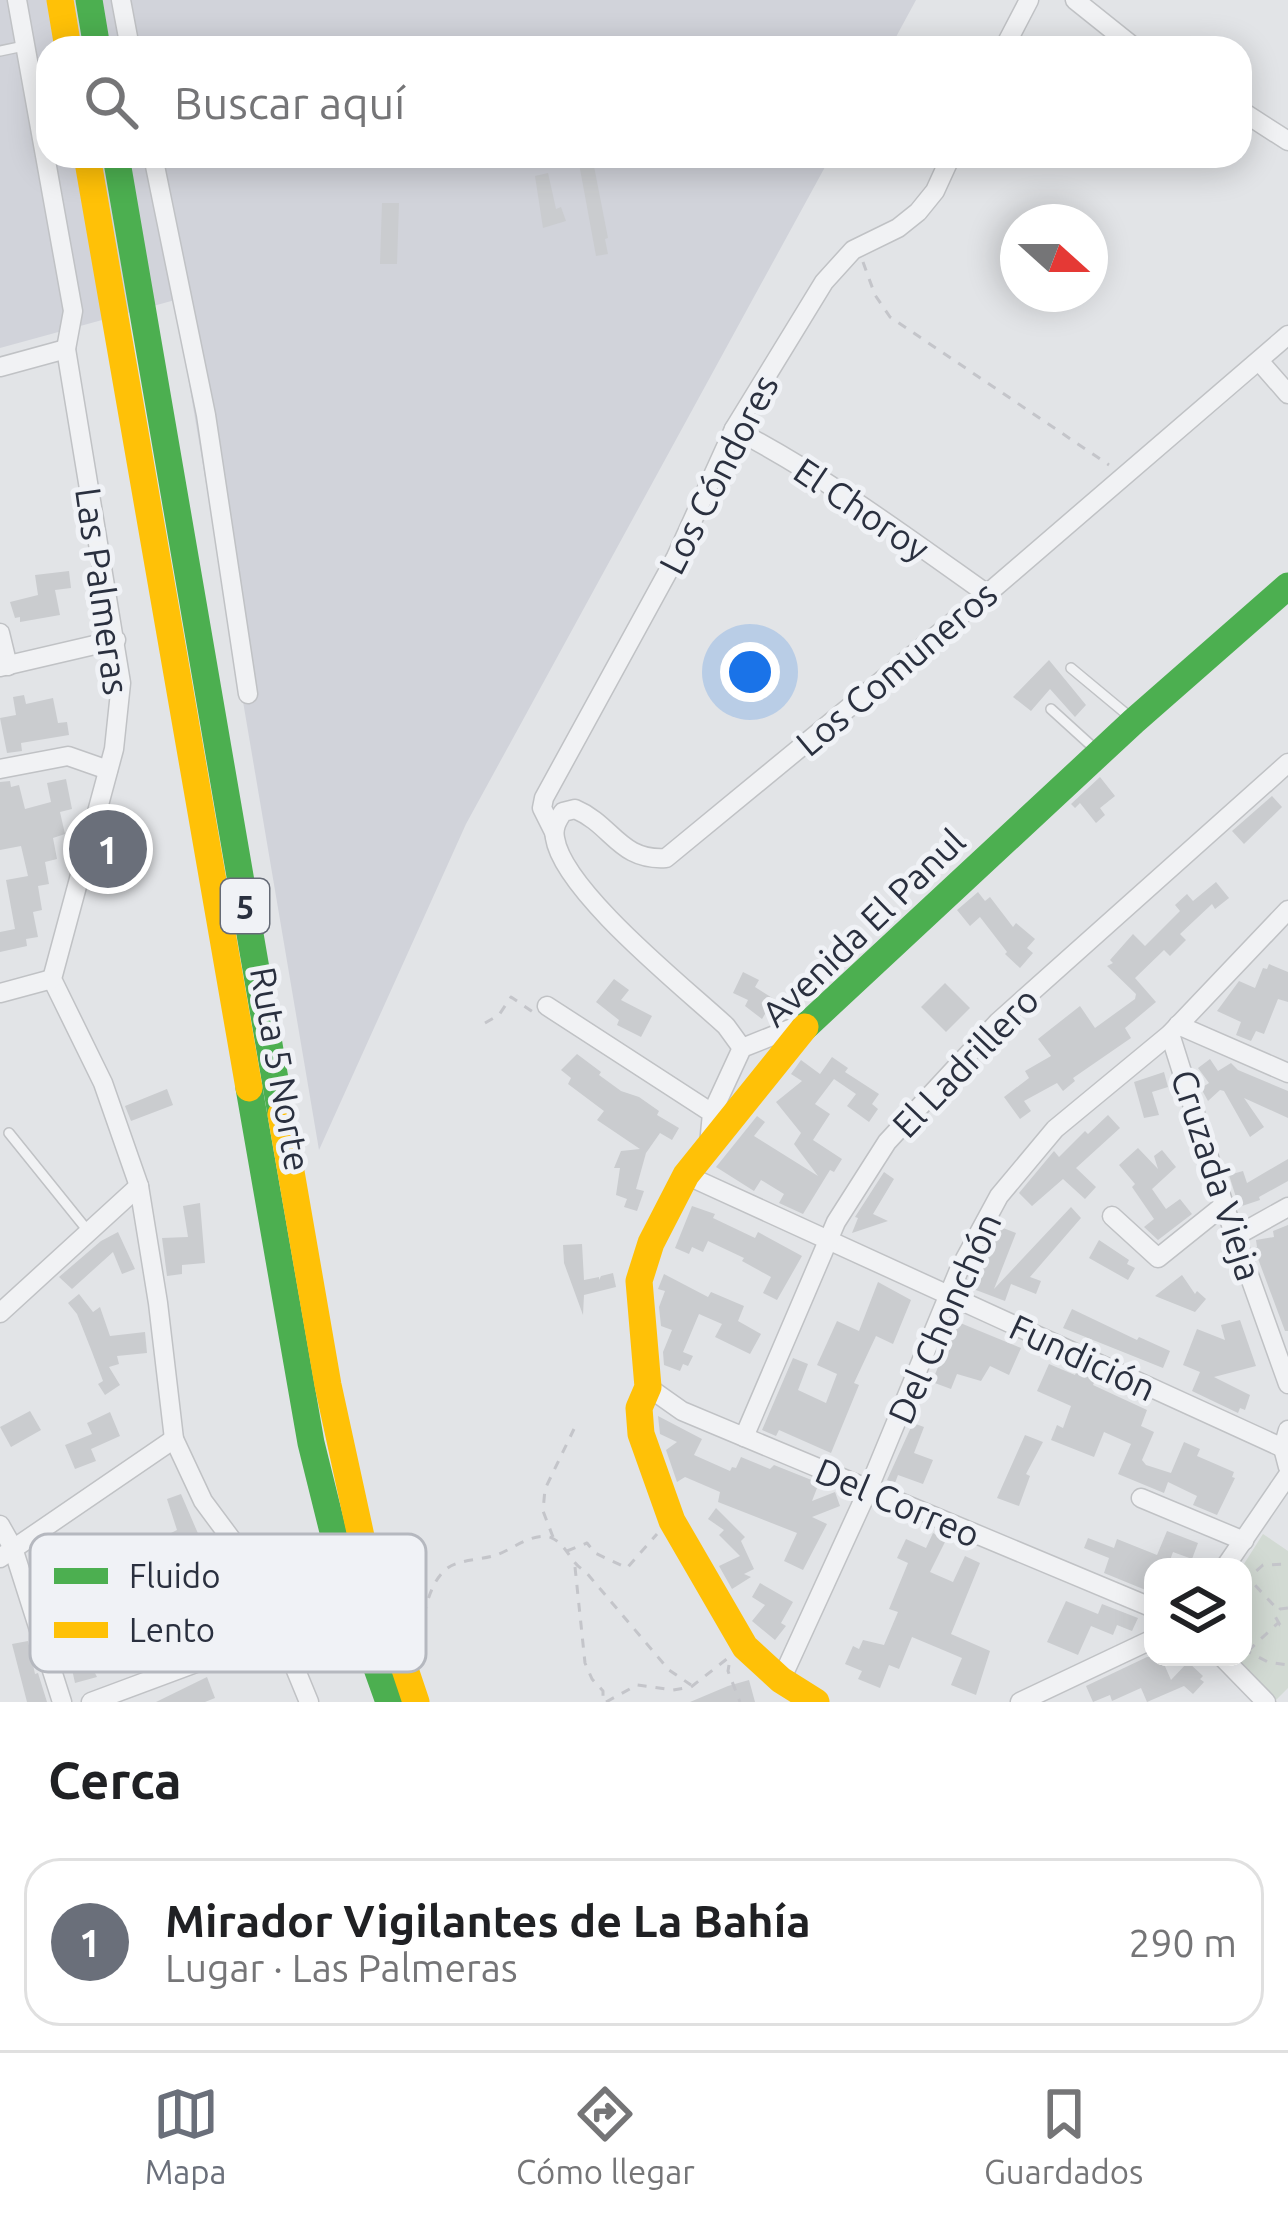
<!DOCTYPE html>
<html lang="es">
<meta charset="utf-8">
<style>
body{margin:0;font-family:Ubuntu,sans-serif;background:#f2f2f2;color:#202124}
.controls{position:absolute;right:36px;bottom:36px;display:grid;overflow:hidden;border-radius:24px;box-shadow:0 6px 30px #0003}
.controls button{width:108px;height:108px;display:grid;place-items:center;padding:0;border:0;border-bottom:3px solid #e0e0e0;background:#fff;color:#202124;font:60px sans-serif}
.compass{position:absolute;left:1000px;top:204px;width:108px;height:108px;border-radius:50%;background:#fff;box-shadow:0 6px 30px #0003;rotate:111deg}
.you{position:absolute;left:750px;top:672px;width:42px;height:42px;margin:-30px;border:9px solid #fff;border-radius:50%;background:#1a73e8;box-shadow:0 0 0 18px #1a73e833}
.badge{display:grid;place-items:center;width:78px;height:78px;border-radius:50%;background:#6a6f7a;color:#fff;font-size:39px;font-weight:700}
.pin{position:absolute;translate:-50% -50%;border:6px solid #fff;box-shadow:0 3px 12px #0006}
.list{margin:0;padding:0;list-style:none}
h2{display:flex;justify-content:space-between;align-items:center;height:156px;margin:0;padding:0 48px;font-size:51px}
h2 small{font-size:39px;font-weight:400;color:#757577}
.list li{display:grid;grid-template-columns:78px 1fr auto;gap:36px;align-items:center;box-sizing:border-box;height:168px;margin:0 24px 24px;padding:0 24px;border:3px solid #e0e0e0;border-radius:36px}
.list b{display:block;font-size:45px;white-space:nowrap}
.list p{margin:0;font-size:39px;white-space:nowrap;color:#757577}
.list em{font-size:39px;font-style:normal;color:#757577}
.icon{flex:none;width:66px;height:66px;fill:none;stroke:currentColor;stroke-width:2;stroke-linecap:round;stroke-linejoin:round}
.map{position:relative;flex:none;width:1288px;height:1702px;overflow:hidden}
.search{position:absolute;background:#fff;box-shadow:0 6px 30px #0003;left:36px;right:36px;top:36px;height:132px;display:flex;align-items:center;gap:30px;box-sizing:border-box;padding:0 42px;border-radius:36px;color:#757577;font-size:45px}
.sheet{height:348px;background:#fff}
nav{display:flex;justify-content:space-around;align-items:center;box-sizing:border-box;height:168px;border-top:3px solid #e0e0e0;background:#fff;font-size:33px;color:#757577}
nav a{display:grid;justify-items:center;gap:6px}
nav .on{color:#6a6f7a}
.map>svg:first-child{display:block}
.built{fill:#d1d3da}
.green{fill:#d2dad3}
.building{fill:#cacccf}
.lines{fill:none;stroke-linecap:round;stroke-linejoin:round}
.lane-casing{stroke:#c0c2c5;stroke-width:12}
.street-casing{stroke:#c0c2c5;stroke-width:21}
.path{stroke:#c4c5ca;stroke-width:3;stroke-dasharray:9 9;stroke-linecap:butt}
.lane{stroke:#f1f2f4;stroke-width:9}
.street{stroke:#f1f2f4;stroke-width:18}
.fast{stroke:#4caf50;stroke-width:27}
.slow{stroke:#ffc107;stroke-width:27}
.labels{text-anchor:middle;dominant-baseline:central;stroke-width:10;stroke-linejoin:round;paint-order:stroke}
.shield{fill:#f0f2f6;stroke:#656a76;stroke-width:3}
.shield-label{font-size:33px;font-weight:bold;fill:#2a303f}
.street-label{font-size:36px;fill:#2a303f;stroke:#f0f2f6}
.key{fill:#f0f2f6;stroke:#b5b8bf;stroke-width:3}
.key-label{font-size:33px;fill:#2a303f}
</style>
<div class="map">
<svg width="1288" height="1702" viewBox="0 0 1288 1702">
<rect width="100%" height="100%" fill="#e2e4e7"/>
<polygon class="built" points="0,0 916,0 890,48 48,48 48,156 831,156 466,824 319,1150 175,300 0,348"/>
<polygon class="green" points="1263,1534 1288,1551 1288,1688 1274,1702 1235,1657 1243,1657 1242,1567"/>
<g class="building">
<polygon points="588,156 592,156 608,238 605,239 608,254 596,256 578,158"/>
<polygon points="548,173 556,209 561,207 566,221 543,228 535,176"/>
<polygon points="382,203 399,203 397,264 380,264"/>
<polygon points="69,571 71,588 55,590 60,615 20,622 20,617 15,618 10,602 38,595 35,575"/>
<polygon points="1049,660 1086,705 1075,717 1050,689 1031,711 1013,697"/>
<polygon points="24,695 26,704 53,698 58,723 67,722 69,735 21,743 22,751 7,753 0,718 16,715 13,697"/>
<polygon points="1100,777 1115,796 1100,808 1105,815 1096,823 1080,803 1075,808 1071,804"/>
<polygon points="66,779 72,809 60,812 65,834 53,838 57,859 45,862 49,884 38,886 42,910 33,912 38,937 26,939 27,946 0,952 0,932 15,929 6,880 28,876 21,846 0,850 0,782 10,781 11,787 19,785 25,809 51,802 47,783"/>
<polygon points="1272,796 1282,807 1244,844 1232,831"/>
<polygon points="1216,882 1229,898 1215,909 1212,904 1180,934 1186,940 1170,956 1164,950 1135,978 1156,1002 1125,1028 1131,1038 1073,1078 1075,1081 1063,1091 1057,1083 1024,1101 1031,1111 1020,1119 1004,1097 1029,1078 1025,1071 1051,1056 1038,1039 1080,1006 1095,1028 1135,999 1136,994 1107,966 1113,963 1110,960 1133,934 1145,946 1180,911 1175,905 1187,894 1193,901"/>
<polygon points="978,892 985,901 990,897 1013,927 1016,923 1035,939 1027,948 1033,953 1020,968 1005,954 1007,952 980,917 970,926 957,910"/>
<polygon points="1269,964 1288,972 1288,1002 1278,999 1264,1034 1256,1031 1251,1041 1236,1035 1241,1022 1217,1011 1239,981 1255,988 1263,968 1267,969"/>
<polygon points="743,972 759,980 755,987 774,999 762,1019 745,1006 748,1000 733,993"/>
<polygon points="614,979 629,990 621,1000 652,1016 641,1037 617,1025 619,1020 596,1002"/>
<polygon points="945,983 970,1008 946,1032 921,1007"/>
<polygon points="577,1054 601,1072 599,1075 621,1091 639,1097 659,1111 657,1115 679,1128 672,1140 660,1133 646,1153 636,1189 644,1191 637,1211 624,1207 627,1199 616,1195 620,1168 614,1168 621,1151 640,1149 597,1120 604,1111 568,1084 571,1078 561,1070"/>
<polygon points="832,1057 848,1068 845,1072 879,1094 872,1104 878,1109 869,1122 847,1106 856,1094 834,1079 815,1104 830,1114 813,1140 842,1159 834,1172 830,1170 803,1214 779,1203 784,1194 761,1180 754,1191 716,1167 757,1116 765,1122 754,1136 818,1176 794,1144 801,1133 776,1102 802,1081 791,1074 801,1060 820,1074"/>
<polygon points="1210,1059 1218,1071 1231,1063 1238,1070 1288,1091 1288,1118 1244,1098 1264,1127 1250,1137 1224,1091 1220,1090 1208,1101 1203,1092 1201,1088 1209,1083 1198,1068"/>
<polygon points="1164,1072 1168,1087 1152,1092 1159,1115 1144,1118 1134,1082"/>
<polygon points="167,1089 173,1105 131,1121 125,1106"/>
<polygon points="1108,1115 1120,1128 1076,1168 1096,1187 1085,1199 1063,1179 1032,1206 1019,1193 1054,1151 1059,1157 1085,1131 1088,1134"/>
<polygon points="1138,1148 1158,1169 1154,1156 1162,1150 1176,1167 1152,1189 1166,1209 1180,1199 1192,1214 1158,1240 1144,1227 1154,1219 1132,1187 1135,1184 1119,1165"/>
<polygon points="1288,1159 1288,1181 1259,1197 1260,1200 1239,1207 1229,1175 1243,1171 1247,1183"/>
<polygon points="884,1172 894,1179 873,1214 888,1221 852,1233 858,1218 855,1217"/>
<polygon points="200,1203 205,1263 182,1265 182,1274 167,1276 162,1238 188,1237 183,1206"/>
<polygon points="692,1206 715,1214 713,1218 755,1238 758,1232 802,1256 777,1300 763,1293 771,1277 742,1261 744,1258 708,1241 703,1252 692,1247 689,1254 675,1248"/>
<polygon points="1071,1207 1081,1218 1030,1277 1041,1281 1036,1294 1011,1284 1005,1301 968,1287 998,1226 1016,1233 994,1289"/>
<polygon points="1288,1225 1288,1331 1285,1331 1254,1248 1257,1247 1256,1240 1274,1237 1273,1231"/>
<polygon points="118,1232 135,1269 122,1274 113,1252 72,1289 59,1277 101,1241"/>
<polygon points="1099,1240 1129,1260 1127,1264 1135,1268 1128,1280 1089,1258"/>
<polygon points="582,1244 584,1280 599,1277 599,1280 601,1276 613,1273 616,1287 584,1295 583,1315 564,1263 563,1245"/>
<polygon points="664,1274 708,1297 711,1292 744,1306 738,1321 761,1334 750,1354 715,1337 722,1324 699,1314 683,1352 693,1356 688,1366 683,1364 680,1371 664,1365 663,1352 672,1330 661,1326 659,1307 665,1291 658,1289"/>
<polygon points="1182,1275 1195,1294 1197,1291 1206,1299 1195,1312 1155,1296"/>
<polygon points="878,1282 911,1300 893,1344 876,1336 854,1383 859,1385 831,1453 779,1430 776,1436 762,1430 793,1358 808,1364 798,1390 826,1403 837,1374 817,1365 837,1321 859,1331"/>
<polygon points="79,1294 93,1312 100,1307 110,1336 145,1332 147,1353 117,1356 119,1364 109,1367 120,1385 105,1395 98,1384 103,1381 92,1352 77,1314 68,1303"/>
<polygon points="1072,1309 1137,1340 1139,1337 1170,1351 1163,1368 1063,1328"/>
<polygon points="953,1320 1021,1348 1009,1375 990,1366 981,1381 957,1374 951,1389 932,1382 938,1367 934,1365"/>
<polygon points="1240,1320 1256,1366 1214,1377 1250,1395 1245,1410 1240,1408 1238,1413 1192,1391 1200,1372 1183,1365 1197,1329 1225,1340 1221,1325"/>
<polygon points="1049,1364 1075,1375 1077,1370 1096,1378 1093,1385 1147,1410 1141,1426 1154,1432 1142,1460 1146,1465 1171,1473 1168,1480 1184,1442 1200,1449 1197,1456 1234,1472 1232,1477 1235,1478 1217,1515 1193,1505 1197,1496 1168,1482 1164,1493 1118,1474 1131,1444 1104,1432 1094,1457 1051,1440 1057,1425 1063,1428 1071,1406 1037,1391"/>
<polygon points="30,1411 41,1430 11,1447 0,1427"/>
<polygon points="110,1412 120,1436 91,1449 96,1461 75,1469 65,1445 92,1434 87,1423"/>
<polygon points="658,1416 702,1439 694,1455 730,1471 732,1467 736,1468 741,1457 770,1469 774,1465 819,1483 812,1501 835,1492 840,1506 812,1517 827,1524 803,1570 784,1561 797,1533 718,1502 720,1492 685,1477 677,1482 666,1450 677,1442 660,1434"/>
<polygon points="913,1423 924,1427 914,1453 933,1460 923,1484 898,1475 895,1483 887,1480"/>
<polygon points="1025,1435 1043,1442 1026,1474 1030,1476 1019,1506 997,1498"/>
<polygon points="181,1494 212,1566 189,1575 169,1534 177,1530 167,1499"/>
<polygon points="716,1508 745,1537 741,1541 754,1569 744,1574 751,1577 732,1589 719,1566 740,1556 719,1535 724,1530 708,1519"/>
<polygon points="1167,1531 1198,1543 1192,1559 1173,1552 1170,1560 1185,1567 1153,1567 1153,1593 1104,1573 1109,1558 1084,1548 1088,1538 1114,1548 1117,1539 1157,1555"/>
<polygon points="933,1533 946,1540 930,1572 953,1582 965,1556 980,1563 951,1634 990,1651 976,1695 951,1685 962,1658 912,1637 899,1669 889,1665 880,1688 858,1679 862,1671 845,1664 853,1646 859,1649 863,1640 884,1645 898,1612 889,1609 908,1563 897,1558 906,1539 926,1548"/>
<polygon points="760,1583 793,1602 781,1623 786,1626 775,1640 752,1621 765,1605 752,1597"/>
<polygon points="1066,1601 1098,1614 1102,1604 1138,1618 1132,1631 1117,1625 1113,1635 1091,1626 1078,1655 1047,1642"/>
<polygon points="134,1616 143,1641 161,1634 168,1651 138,1666 137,1661 95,1673 97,1677 75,1683 66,1642 84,1637 87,1648 129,1636 123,1621"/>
<polygon points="28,1641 35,1674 38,1673 47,1702 27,1702 12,1644"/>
<polygon points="1147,1657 1161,1657 1171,1680 1188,1662 1203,1676 1200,1679 1204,1682 1193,1694 1184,1686 1147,1702 1141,1688 1112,1701 1110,1695 1093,1702 1086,1686"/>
<polygon points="207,1677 215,1698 205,1702 156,1702"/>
<polygon points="749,1680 755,1702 690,1702 728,1686"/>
</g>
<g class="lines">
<defs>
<g id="lane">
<polyline points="628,48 656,43"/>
<polyline points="0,51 24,46"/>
<polyline points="1071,668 1130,717"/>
<polyline points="1051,709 1095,749"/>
<polyline points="9,1133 88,1231"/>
</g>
<g id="street">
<polyline points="17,0 73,311 66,349 121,683 114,749 52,979 103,1083 139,1186 158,1303 174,1439 203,1501 255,1571 309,1702"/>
<polyline points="121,0 130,48"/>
<polyline points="1075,0 1135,48"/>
<polyline points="1004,48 1029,0"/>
<polyline points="1240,110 1288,141"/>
<polyline points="153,156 206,415 248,694"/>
<polyline points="1260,362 1288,394"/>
<polyline points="0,367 66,349"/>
<path d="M734 429C823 475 905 536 987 594"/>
<polyline points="0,633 8,666"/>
<polyline points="0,667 116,640"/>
<polyline points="0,769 68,756 108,770"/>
<polyline points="554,832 542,808 544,798 676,557 734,429 824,282 853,250 898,228 918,212 935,191 951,156"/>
<polyline points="0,993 52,979"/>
<polyline points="547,1006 712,1113 709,1145"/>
<polyline points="1178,1025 1288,1073"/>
<polyline points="1170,1034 1224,1205 1288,1384"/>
<path d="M742 1048 726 1026C685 988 563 891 555 838 553 828 557 821 563 812L575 809C613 825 619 861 666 858L987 594 1288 335"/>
<polyline points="712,1113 742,1048 805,1023"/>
<polyline points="686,1175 1283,1448"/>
<polyline points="1112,1216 1158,1258 1224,1205"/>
<polyline points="1236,1236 1288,1207"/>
<polyline points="0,1313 139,1186"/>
<polyline points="648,1387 682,1411 1153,1608"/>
<polyline points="1288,1430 1283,1448 1288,1467"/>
<polyline points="744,1437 836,1222 887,1142 998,1022 1288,763"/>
<polyline points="1141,1498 1244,1541"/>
<polyline points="0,1525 13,1548 62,1702"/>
<polyline points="0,1558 174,1439"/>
<polyline points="1225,1567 1288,1475"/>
<polyline points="1222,1657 1266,1702"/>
<polyline points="781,1680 868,1490 959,1270 999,1196 1055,1129 1170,1034 1288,910"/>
<polyline points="91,1702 282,1631"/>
<polyline points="1020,1702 1153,1639"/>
</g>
</defs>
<use href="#lane" class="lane-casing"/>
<use href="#street" class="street-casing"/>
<g class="path">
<polyline points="863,262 875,295 890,317 1109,465"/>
<polyline points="485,1023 499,1015 511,997 533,1012"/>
<polyline points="553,1537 543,1511 545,1489 574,1429"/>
<polyline points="567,1551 587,1543 595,1553 627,1568 657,1534"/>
<polyline points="575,1567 585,1663 592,1679 603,1691 603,1702"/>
<polyline points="1243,1572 1278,1610"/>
<polyline points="1243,1583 1263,1565 1288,1564"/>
<polyline points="1288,1608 1280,1609 1275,1616 1280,1625 1288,1626"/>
<path d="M420 1633C425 1612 428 1587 444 1571 457 1558 482 1561 499 1554 514 1548 535 1531 552 1538 568 1546 570 1563 585 1571L669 1670 691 1685"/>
<polyline points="1243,1649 1268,1662 1288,1665"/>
<polyline points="1248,1651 1278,1623"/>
<polyline points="729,1665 728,1671 740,1702"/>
<polyline points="606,1702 637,1685 673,1690 691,1687 728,1658"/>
</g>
<use href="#lane" class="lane"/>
<use href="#street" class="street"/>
<g class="fast">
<polyline points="89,0 97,48"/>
<polyline points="116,156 281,1114"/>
<polyline points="805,1027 1134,721 1288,586"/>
<polyline points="249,1088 311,1443 344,1576 389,1702"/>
</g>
<g class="slow">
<polyline points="60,0 68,48"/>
<polyline points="87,156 249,1088"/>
<polyline points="805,1027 686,1175 651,1243 639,1281 648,1387 639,1408 641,1434 672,1521 745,1647 781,1680 816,1702"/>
<polyline points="281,1114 328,1385 362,1541 416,1702"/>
</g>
</g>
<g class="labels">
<rect class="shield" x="221" y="879" width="48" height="54" rx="9"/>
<g class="shield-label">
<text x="245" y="906">5</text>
</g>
<g class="street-label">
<text transform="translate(718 474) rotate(-63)">Los Cóndores</text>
<text transform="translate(862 509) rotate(34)">El Choroy</text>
<text transform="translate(103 591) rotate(82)">Las Palmeras</text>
<text transform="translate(896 668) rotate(-40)">Los Comuneros</text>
<text transform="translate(863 927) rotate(-44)">Avenida El Panul</text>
<text transform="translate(965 1062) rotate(-46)">El Ladrillero</text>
<text transform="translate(281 1069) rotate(80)">Ruta 5 Norte</text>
<text transform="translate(1217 1175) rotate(72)">Cruzada Vieja</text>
<text transform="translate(944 1318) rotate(-66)">Del Chonchón</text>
<text transform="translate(1083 1357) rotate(25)">Fundición</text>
<text transform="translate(898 1502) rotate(23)">Del Correo</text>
</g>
</g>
<rect x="30" y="1534" width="396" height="138" rx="18" class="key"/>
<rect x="54" y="1568" width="54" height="16" fill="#4caf50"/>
<rect x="54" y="1622" width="54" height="16" fill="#ffc107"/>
<g class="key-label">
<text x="129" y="1588">Fluido</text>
<text x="129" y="1642">Lento</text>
</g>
</svg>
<div class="controls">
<button><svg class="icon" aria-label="layers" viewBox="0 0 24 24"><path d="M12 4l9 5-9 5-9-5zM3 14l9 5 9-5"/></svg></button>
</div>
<svg class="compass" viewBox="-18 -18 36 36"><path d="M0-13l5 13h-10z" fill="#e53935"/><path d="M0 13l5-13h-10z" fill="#757577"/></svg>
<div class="you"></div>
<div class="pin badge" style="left:108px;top:849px">1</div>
<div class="search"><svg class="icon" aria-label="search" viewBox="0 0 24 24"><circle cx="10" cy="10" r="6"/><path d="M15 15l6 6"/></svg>Buscar aquí</div>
</div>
<section class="sheet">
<h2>Cerca<small></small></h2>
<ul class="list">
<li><span class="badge">1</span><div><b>Mirador Vigilantes de La Bahía</b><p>Lugar · Las Palmeras</p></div><em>290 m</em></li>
</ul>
</section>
<nav>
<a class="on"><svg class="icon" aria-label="map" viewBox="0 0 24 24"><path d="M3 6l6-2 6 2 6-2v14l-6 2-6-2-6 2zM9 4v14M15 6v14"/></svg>Mapa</a>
<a><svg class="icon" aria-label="directions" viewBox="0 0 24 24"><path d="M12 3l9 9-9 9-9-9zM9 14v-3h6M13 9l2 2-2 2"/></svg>Cómo llegar</a>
<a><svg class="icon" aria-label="saved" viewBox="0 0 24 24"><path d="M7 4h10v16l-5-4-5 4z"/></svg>Guardados</a>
</nav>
